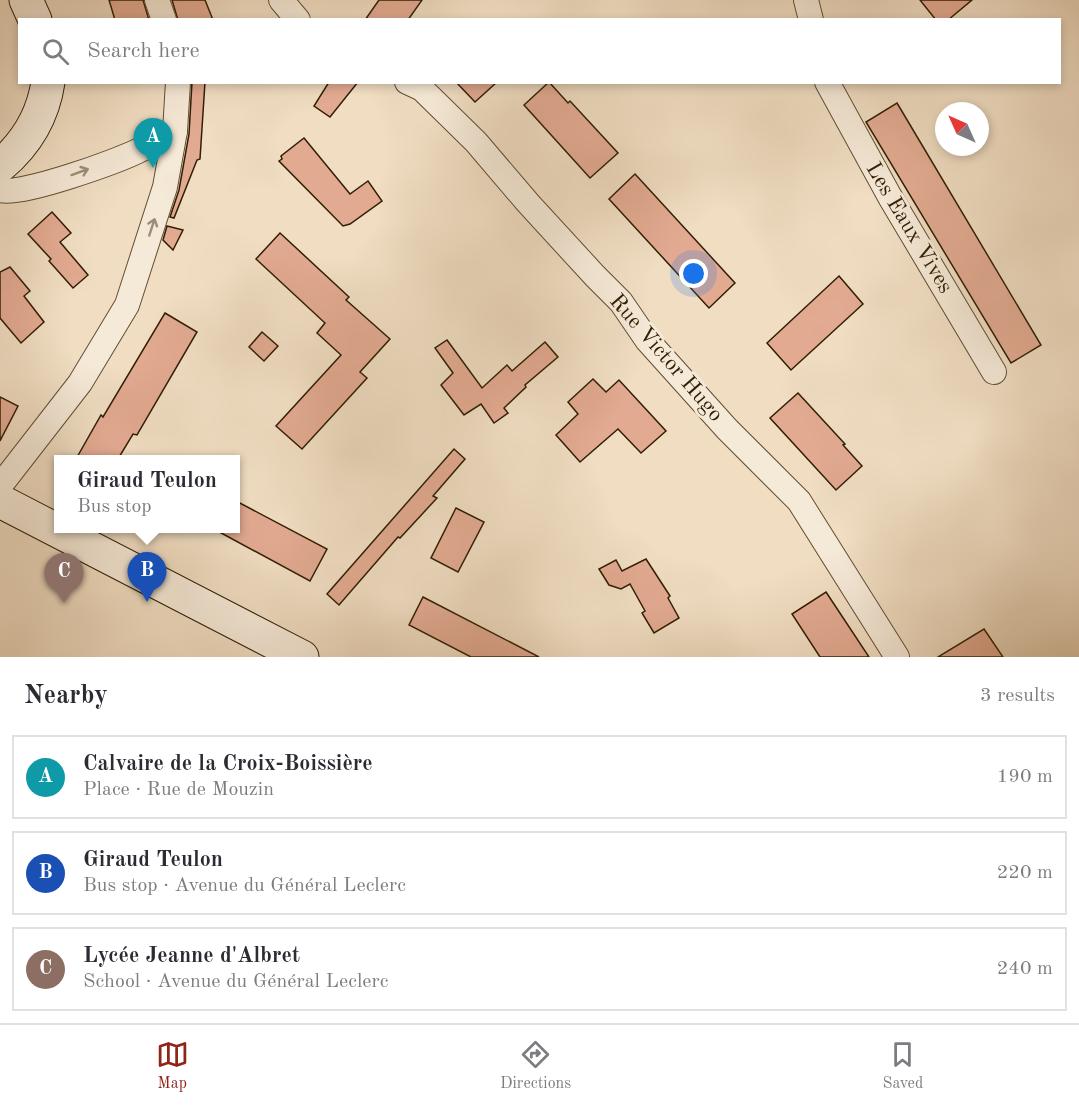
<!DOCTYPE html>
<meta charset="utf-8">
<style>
body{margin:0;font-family:"Old Standard TT",serif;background:#f2f2f3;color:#2b2b33}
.compass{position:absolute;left:935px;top:102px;width:54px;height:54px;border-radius:50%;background:#fff;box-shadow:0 3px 9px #0003;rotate:315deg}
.you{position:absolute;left:694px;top:274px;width:21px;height:21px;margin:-15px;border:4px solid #fff;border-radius:50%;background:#1a73e8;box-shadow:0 0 0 9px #1a73e833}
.badge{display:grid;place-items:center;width:39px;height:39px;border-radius:50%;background:#8f2418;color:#fff;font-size:20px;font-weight:700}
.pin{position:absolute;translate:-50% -50px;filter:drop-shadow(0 2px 3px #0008)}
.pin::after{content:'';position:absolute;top:32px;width:21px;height:18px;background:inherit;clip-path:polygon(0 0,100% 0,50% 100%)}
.popup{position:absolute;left:54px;top:455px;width:186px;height:78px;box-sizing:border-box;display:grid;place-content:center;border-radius:0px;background:#fff;filter:drop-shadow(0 2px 4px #0005);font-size:20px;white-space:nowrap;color:#7c7c81}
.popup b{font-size:22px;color:#2b2b33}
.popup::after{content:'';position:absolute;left:50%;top:100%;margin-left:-12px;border:12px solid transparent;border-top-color:#fff}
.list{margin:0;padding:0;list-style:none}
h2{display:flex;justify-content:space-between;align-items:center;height:78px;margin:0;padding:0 24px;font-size:26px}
h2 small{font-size:20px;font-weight:400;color:#7c7c81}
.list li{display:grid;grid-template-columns:39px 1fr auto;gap:18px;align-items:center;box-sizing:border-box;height:84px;margin:0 12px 12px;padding:0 12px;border:2px solid #e1e1e2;border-radius:0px}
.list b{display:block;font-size:22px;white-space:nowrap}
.list p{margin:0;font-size:20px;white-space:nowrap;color:#7c7c81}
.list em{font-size:20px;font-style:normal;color:#7c7c81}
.icon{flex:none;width:33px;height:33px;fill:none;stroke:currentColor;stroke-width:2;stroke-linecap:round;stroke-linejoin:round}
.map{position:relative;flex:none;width:1079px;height:657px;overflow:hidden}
.search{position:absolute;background:#fff;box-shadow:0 3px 9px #0003;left:18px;right:18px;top:18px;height:66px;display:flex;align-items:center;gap:15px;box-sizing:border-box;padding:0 21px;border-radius:0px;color:#7c7c81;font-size:22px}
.sheet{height:366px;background:#fff}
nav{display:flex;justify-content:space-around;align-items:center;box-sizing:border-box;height:84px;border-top:2px solid #e1e1e2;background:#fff;font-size:16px;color:#7c7c81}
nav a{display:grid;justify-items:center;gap:3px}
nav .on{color:#8f2418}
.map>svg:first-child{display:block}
.building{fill:#e2aa91;stroke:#311e04;stroke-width:1.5}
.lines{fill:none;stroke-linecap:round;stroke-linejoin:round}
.street-casing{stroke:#614e34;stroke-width:26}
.secondary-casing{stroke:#311e04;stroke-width:35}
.street{stroke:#f5e9d7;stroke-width:24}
.secondary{stroke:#f5e9d7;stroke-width:33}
.oneway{stroke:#9d8e78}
.labels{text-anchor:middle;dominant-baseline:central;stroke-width:6;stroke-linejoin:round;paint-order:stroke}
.street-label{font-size:22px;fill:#311e04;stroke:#f5e9d7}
</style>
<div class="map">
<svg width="1079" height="657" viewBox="0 0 1079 657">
<rect width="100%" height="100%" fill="#f0ddc2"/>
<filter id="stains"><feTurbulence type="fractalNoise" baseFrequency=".00333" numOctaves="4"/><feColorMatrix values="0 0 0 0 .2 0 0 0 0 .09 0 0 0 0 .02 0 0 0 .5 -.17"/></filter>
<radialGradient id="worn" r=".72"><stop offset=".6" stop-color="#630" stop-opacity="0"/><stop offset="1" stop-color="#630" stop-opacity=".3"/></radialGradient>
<g class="building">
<polygon points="109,0 143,0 149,20 115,20"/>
<polygon points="172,0 205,0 213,20 178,20"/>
<polygon points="379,0 422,0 408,20 365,20"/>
<polygon points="920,0 972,0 948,20 936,20"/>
<polygon points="192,82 205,82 200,159 197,160 174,218 170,217 179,190 189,134"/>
<polygon points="329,82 358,82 330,117 314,106"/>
<polygon points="456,82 497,82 475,102"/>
<polygon points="549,82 568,103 570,101 618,153 590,178 524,105"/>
<polygon points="897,103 1041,345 1011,363 866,122"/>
<polygon points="304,138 350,194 368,181 382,201 350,224 343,226 279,161 282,159 281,156"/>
<polygon points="635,174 735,283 709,308 609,199"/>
<polygon points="52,212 71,233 60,242 88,275 73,288 49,261 51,259 28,234"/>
<polygon points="167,226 183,230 173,250 163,240"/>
<polygon points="280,233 349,297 346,300 390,339 360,372 367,378 302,449 276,426 341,355 317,333 325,323 256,259"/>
<polygon points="10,267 30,291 24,296 44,322 21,343 0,318 0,272"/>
<polygon points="839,276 863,304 791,370 767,343"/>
<polygon points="165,313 197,332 137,435 133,434 118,459 76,459 101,415 103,417"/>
<polygon points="262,332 278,346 264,361 249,347"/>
<polygon points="447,340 482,388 507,365 512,371 545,342 558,357 525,385 526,387 504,408 508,413 494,423 481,404 464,415 441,385 453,373 435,348"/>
<polygon points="593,379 606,392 619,380 666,431 641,453 618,429 580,462 556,435 578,414 568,402"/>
<polygon points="798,393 845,444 843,445 862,466 836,490 770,418"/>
<polygon points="0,397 18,406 0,441"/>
<polygon points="454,449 465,459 433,496 437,498 400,538 398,537 339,605 327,594"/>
<polygon points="236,501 327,549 310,581 212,528 236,528"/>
<polygon points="456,508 484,522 458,572 431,558"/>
<polygon points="646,559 670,596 668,598 679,618 654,633 642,613 645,611 630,584 621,589 609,585 599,569 616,560 622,571"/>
<polygon points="826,592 869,657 820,657 792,614"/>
<polygon points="423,597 539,657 471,657 409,625"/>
<polygon points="984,629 1003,657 938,657"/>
</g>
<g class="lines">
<defs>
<g id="street">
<polyline points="157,0 164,20"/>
<polyline points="281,0 298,20"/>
<polyline points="806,0 811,20"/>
<polyline points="407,82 422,89 476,142 528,203 595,276 621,302 647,340 727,429 799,501 897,657"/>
<polyline points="827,82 890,197 994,372"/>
<path d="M0 190C19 197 121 160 142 149 153 144 164 137 175 131"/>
<polyline points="0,486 80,383 127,305 165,187 175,131 178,82"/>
</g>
<g id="secondary">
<polyline points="26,0 35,20"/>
<path d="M0 166C26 144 43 116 48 82"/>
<polyline points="0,501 302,657"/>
</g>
</defs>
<use href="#street" class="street-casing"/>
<use href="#secondary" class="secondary-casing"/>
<use href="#street" class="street"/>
<use href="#secondary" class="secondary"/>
</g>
<defs><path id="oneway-shaft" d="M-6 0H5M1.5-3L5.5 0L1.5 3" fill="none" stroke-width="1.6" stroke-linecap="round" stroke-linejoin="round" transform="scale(1.5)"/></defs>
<g class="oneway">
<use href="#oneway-shaft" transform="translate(80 172) rotate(-20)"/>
<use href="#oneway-shaft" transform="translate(152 227) rotate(-72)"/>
</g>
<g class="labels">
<g class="street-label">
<text transform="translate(909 228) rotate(59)">Les Eaux Vives</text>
<text transform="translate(666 358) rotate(49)">Rue Victor Hugo</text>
</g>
</g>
<rect width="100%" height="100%" filter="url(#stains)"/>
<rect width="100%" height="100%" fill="url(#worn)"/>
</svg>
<svg class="compass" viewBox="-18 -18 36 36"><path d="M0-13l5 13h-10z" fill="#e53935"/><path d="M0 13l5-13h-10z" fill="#7c7c81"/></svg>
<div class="you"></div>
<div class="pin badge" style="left:153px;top:168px;background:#0f9aa8">A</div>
<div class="pin badge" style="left:147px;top:602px;background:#1a4fb4">B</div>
<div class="popup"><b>Giraud Teulon</b>Bus stop</div>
<div class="pin badge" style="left:64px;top:603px;background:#8d6e63">C</div>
<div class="search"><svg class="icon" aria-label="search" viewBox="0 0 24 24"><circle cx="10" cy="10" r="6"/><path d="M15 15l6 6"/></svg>Search here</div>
</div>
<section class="sheet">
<h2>Nearby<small>3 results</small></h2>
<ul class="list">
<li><span class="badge" style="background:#0f9aa8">A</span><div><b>Calvaire de la Croix-Boissière</b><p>Place · Rue de Mouzin</p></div><em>190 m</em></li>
<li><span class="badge" style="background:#1a4fb4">B</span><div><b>Giraud Teulon</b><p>Bus stop · Avenue du Général Leclerc</p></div><em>220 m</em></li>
<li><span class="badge" style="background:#8d6e63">C</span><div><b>Lycée Jeanne d'Albret</b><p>School · Avenue du Général Leclerc</p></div><em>240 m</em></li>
</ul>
</section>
<nav>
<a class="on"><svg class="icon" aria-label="map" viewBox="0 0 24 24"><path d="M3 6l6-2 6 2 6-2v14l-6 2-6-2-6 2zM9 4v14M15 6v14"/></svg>Map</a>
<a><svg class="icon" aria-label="directions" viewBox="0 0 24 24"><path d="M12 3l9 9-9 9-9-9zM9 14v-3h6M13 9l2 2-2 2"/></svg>Directions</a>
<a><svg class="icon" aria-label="saved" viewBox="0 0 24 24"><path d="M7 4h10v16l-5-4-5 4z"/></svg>Saved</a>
</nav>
